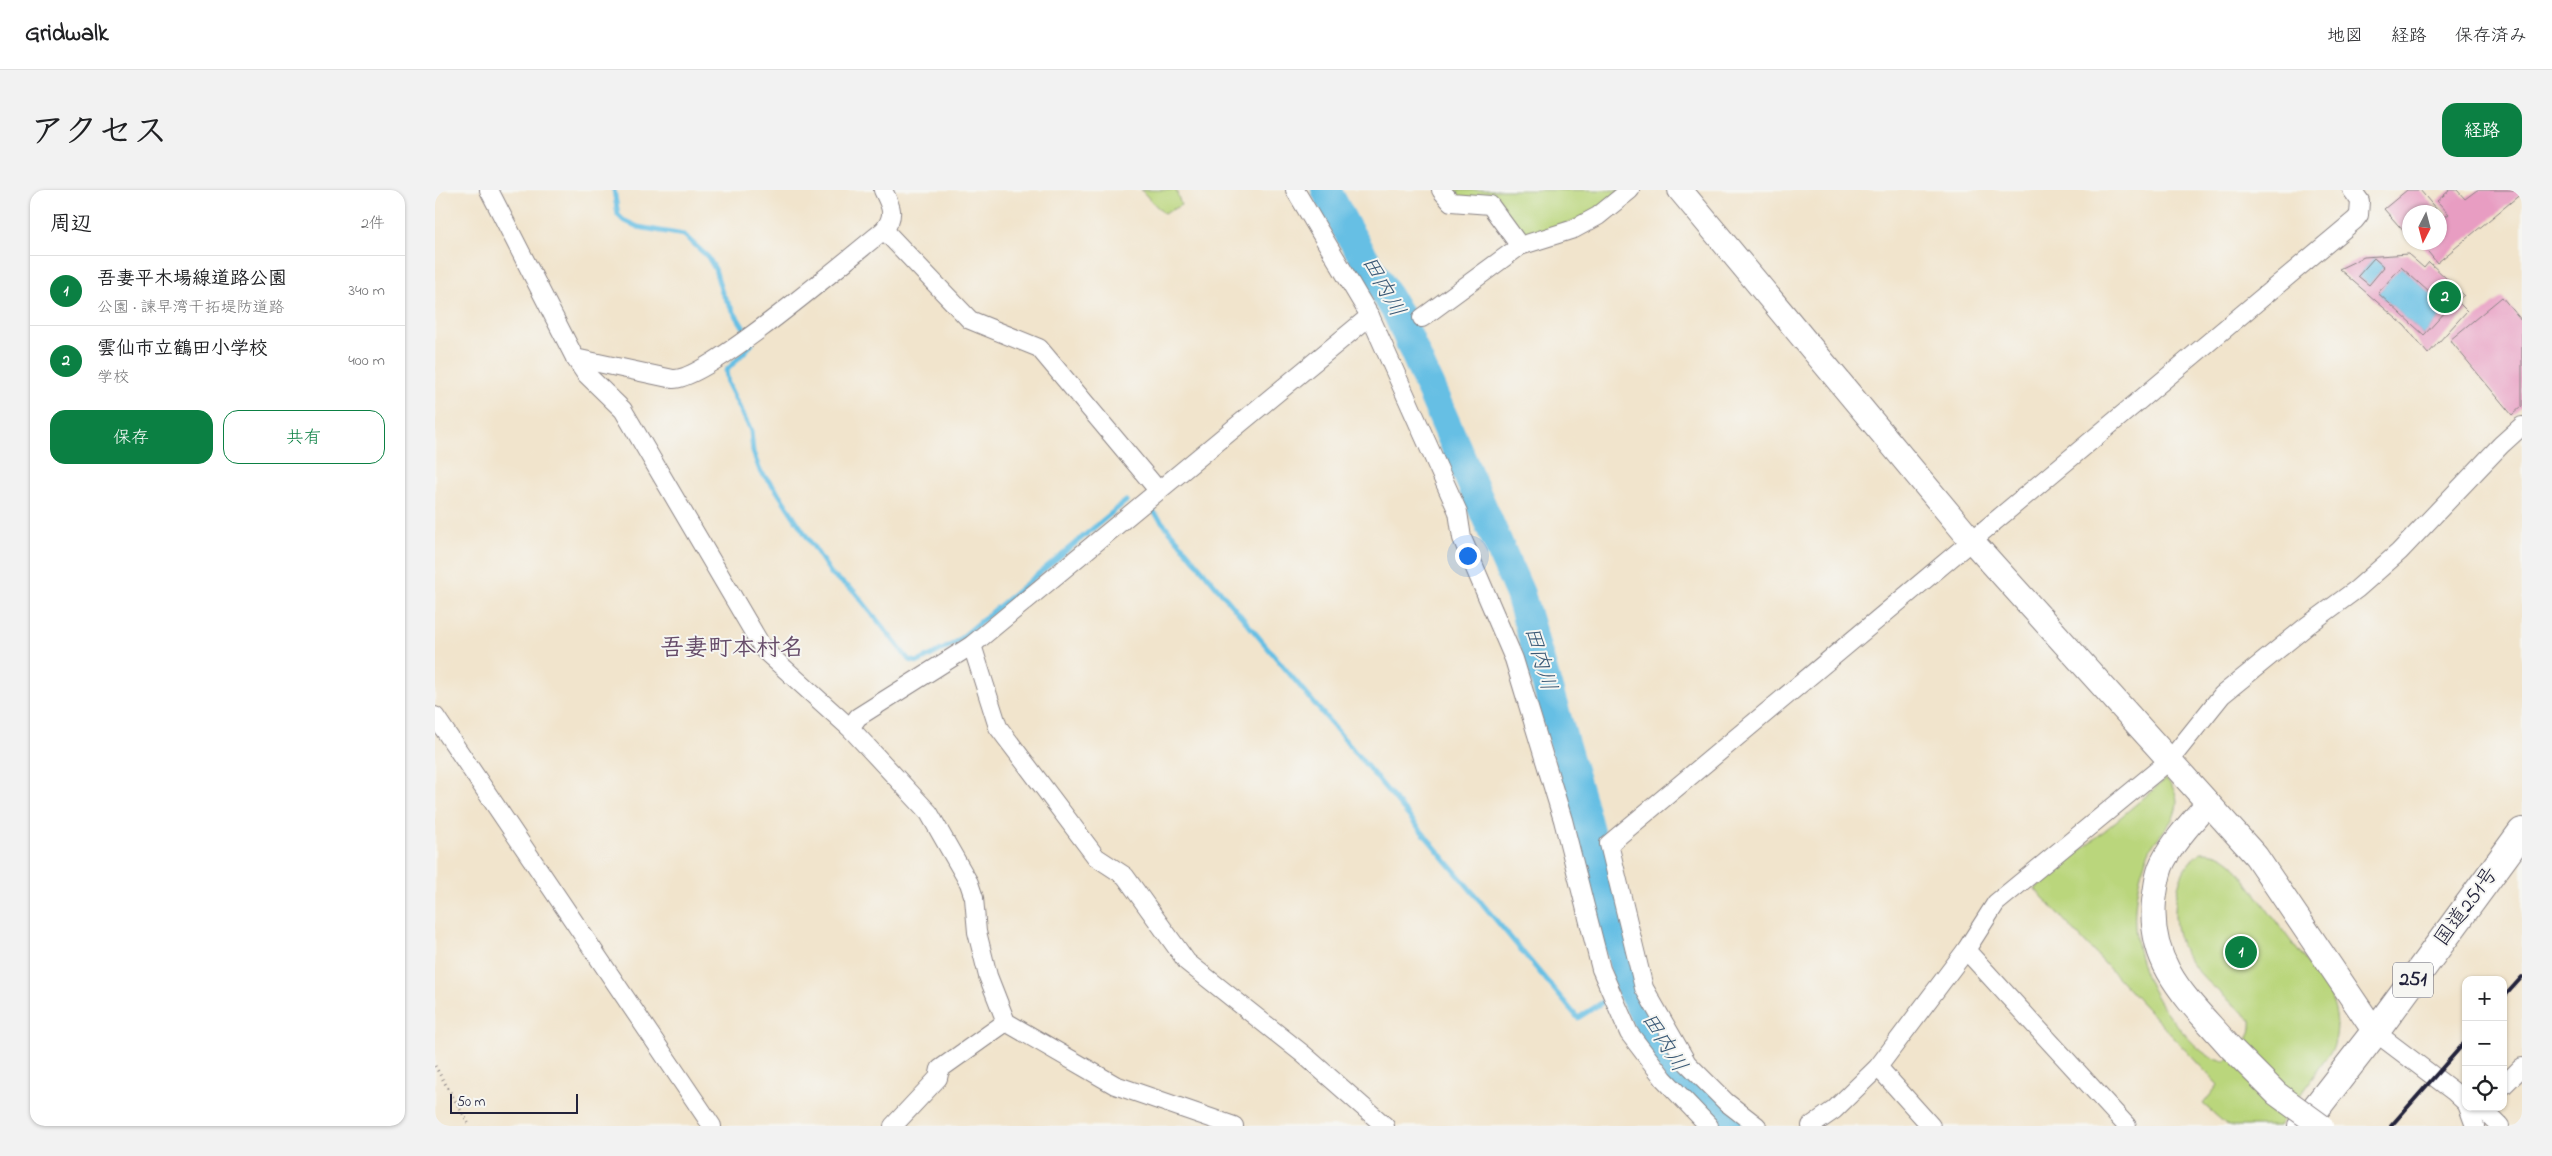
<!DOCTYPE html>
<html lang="ja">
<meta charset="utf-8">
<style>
body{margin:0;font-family:"Indie Flower","Klee One",sans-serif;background:#f2f2f2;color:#202124}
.controls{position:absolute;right:15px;bottom:15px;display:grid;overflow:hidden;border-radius:10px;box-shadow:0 1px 4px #0004}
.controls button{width:45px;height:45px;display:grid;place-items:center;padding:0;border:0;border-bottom:1px solid #e0e0e0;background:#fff;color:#202124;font:25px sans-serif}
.compass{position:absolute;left:1967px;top:15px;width:45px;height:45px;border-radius:50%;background:#fff;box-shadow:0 1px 4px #0004;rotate:186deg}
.scale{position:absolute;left:15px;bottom:12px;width:128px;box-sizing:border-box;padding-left:5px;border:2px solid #22223b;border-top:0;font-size:14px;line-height:18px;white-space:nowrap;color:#22223b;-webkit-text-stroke:4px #f6f6f2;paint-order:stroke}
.you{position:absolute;left:1032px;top:365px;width:18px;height:18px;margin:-12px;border:4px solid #fff;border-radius:50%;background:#1a73e8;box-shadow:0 0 0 8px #1a73e833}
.badge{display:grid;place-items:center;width:32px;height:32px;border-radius:50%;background:#0b8043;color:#fff;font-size:16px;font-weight:700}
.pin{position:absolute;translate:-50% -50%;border:2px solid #fff;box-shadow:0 1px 5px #0006}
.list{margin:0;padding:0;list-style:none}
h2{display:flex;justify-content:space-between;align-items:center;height:65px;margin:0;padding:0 20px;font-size:21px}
h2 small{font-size:16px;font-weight:400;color:#757577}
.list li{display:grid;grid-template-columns:32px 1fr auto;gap:15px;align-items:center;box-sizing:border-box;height:70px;padding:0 20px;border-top:1px solid #e0e0e0}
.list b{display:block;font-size:19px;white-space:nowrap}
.list p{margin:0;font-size:16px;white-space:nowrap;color:#757577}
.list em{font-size:16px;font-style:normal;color:#757577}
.actions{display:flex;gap:10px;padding:15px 20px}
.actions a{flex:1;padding:11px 0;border:1px solid #0b8043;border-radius:15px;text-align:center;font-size:18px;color:#0b8043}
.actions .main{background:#0b8043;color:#fff}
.icon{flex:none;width:28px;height:28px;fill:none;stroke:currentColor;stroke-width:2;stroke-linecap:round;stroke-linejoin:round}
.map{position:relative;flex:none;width:2087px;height:936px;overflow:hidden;border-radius:15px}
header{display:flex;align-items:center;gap:30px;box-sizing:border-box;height:70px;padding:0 25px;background:#fff;border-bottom:1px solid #e0e0e0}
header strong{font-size:24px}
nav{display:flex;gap:28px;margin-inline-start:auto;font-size:18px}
.intro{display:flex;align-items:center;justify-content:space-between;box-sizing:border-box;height:120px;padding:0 30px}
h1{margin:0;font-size:35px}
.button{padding:12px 22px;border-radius:15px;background:#0b8043;color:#fff;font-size:18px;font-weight:700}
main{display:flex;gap:30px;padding:0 30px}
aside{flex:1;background:#fff;border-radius:15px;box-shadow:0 1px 4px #0004}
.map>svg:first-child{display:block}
.green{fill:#bad67c;stroke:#6e7c5c}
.water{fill:#66bfe4;stroke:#447090}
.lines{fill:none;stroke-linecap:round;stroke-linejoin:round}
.stream{stroke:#66bfe4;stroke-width:5}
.river{stroke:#66bfe4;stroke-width:30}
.building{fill:#e89dc2;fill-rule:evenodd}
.street-casing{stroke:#8a8384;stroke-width:20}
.secondary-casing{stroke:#8a8384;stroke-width:26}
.highway-casing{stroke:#8a8384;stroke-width:30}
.path{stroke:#8a8384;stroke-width:3;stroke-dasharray:1 4;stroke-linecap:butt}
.street{stroke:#fff;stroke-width:18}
.secondary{stroke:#fff;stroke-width:24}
.highway{stroke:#fff;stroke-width:28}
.rail{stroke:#22223b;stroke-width:4}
.secondary-bridge-casing{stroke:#8a8384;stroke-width:26;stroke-linecap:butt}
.secondary-bridge{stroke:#fff;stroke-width:24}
.labels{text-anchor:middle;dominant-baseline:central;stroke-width:4;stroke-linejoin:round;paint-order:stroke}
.shield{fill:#f6f6f2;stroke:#626272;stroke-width:1}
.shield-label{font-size:20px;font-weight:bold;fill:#22223b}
.street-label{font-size:21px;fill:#22223b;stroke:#f6f6f2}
.water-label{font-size:22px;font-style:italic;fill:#3a5976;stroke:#f6f6f2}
.quarter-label{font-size:24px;font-weight:bold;fill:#674d6a;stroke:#f6f6f2}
</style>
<header>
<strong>Gridwalk</strong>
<nav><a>地図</a><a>経路</a><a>保存済み</a></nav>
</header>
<div class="intro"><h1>アクセス</h1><a class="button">経路</a></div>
<main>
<aside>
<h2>周辺<small>2件</small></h2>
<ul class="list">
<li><span class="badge">1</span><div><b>吾妻平木場線道路公園</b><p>公園 · 諫早湾干拓堤防道路</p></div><em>340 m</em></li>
<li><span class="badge">2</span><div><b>雲仙市立鶴田小学校</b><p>学校</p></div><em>400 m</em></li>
</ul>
<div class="actions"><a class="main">保存</a><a>共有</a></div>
</aside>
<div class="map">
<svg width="2087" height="936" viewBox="0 0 2087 936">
<rect width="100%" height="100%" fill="#f6f6f2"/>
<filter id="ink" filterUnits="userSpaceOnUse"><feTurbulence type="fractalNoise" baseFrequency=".02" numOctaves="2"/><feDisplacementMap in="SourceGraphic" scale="10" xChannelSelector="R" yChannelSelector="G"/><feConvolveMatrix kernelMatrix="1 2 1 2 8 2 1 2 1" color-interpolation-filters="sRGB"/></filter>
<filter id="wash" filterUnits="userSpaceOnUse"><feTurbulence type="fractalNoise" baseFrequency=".0096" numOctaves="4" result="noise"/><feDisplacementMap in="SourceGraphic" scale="20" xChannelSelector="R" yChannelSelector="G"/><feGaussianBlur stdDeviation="1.12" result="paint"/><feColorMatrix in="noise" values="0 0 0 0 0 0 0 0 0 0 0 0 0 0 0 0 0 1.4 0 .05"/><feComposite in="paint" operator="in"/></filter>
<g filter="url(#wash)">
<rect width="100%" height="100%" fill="#f1e4cc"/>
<g class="green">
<polygon points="706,0 741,0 746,15 729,24"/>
<polygon points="1012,0 1185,0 1162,21 1086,51 1056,11 1018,7"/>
<path d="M1731 589C1739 598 1744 606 1741 619 1738 636 1719 648 1713 664 1687 727 1700 790 1746 840 1758 853 1773 872 1792 871 1805 858 1818 850 1816 830 1775 792 1730 767 1742 703 1745 686 1751 672 1766 662 1781 662 1788 665 1799 675L1893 801C1902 821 1905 837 1898 858L1844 936H1793L1768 914 1783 895 1600 699Z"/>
</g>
<g class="water">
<polygon points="1939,68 1949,77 1934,95 1923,86"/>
<polygon points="1966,77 2013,119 1989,145 1943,103"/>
</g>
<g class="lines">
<g class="stream">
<polyline points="179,0 183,25 188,30 203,37 249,45 273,67 280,79 287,103 312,143"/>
<polyline points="317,154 291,181 293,194 316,241 318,262 325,281 340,298 397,385 419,401 474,470 483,472 520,453 691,311"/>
<polyline points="718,321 1143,828 1168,812"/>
<polyline points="1184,802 1194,795"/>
</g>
<polyline class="river" points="891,0 911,38 963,124 1085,404 1147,614 1194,795 1223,851 1243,882 1300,936"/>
</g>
<g id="blocks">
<g class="building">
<polygon points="1972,0 1985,0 2001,19 1997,22 1974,22 1974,41 1971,44 1949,19"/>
<polygon points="2015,0 2022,0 2030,9 2042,0 2087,0 2087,3 2002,73 1985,52 2004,52 2004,31 2014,24 2002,11"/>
<path d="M1973 64 1989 78 1994 72 2029 105 2022 111 2032 121 1993 164 1970 136 1904 79 1929 67ZM1939 68 1949 77 1934 95 1923 86ZM1966 77 2013 119 1989 145 1943 103Z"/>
<polygon points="2067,107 2087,131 2087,216 2077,225 2015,150"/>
</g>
</g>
</g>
<g filter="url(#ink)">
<use href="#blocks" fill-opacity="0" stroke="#8a8384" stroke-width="1"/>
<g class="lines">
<defs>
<g id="street">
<polyline points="54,0 140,168 150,183 188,220 329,460 415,538 494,623 534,693 539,708 542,742 553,786 571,832 680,895 799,936"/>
<polyline points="860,0 935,126 1023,322 1027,348 1079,469 1128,630 1166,779 1194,843 1229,889 1274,936"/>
<polyline points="1006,0 1016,12 1055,15 1085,56"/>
<polyline points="449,40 535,130 604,158 723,300"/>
<polyline points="987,128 1085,56 1139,39 1163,26 1195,0"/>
<path d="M140 168 238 189C271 191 415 67 449 40 461 25 456 16 448 0"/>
<polyline points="537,455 563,537 661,667 690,686 752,772 868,864 950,936"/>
<polyline points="0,526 277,936"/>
<polyline points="415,538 423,527 537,455 935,126"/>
<polyline points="1531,760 1692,936"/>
<polyline points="1940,842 2018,901 2031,913"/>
<polyline points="1443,877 1496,936"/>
<polyline points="2068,896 2087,877"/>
<polyline points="2033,917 2040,936"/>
<polyline points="2047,918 2065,936"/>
<polyline points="458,936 503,888 505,879 571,832"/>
<polyline points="1322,936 1291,912 1252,873 1209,798 1174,654 1920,30 1924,25 1925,11 1917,0"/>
<polyline points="1376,936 1399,920 1443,877 1531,760 1561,713 1735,570 1787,505 1873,435 1922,399 1964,362 2066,255 2087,236"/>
</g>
<g id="secondary">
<polyline points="1245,0 1536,350 1821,666 1940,842"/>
<path d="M1773 613C1758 631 1740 649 1729 670 1722 682 1721 698 1719 711 1713 778 1756 812 1796 858"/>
</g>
<polyline id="highway" points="1867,936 1940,842 2087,642"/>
</defs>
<use href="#street" class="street-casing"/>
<use href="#secondary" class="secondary-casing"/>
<use href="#highway" class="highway-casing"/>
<polyline class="path" points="0,876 35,936"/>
<use href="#street" class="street"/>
<use href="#secondary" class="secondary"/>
<use href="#highway" class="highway"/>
<g class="rail">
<polyline points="2068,808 2087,787"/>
<polyline points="1956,936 2031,851"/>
</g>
<defs>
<polyline id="secondary-bridge" points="1796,858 1842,904 1886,936"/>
</defs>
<use href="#secondary-bridge" class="secondary-bridge-casing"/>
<use href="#secondary-bridge" class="secondary-bridge"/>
</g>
</g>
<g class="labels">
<rect class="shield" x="1958" y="772.5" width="40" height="35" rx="4"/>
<g class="shield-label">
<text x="1978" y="790">251</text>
</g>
<g class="street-label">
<text transform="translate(2032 717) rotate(-54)">国道251号</text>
</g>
<g class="water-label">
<text transform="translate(947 97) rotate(61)">田内川</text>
<text transform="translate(1104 469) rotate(74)">田内川</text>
<text transform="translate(1228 853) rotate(58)">田内川</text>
</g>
<g class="quarter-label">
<text x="297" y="459">吾妻町本村名</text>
</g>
</g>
</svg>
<div class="controls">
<button>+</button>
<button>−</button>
<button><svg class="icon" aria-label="locate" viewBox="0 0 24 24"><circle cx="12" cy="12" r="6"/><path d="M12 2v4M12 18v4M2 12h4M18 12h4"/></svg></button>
</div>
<svg class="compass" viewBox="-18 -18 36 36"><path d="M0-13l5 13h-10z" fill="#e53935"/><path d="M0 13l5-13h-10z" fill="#757577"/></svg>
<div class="scale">50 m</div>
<div class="you"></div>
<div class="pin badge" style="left:1806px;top:762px">1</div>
<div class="pin badge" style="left:2010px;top:107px">2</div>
</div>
</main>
